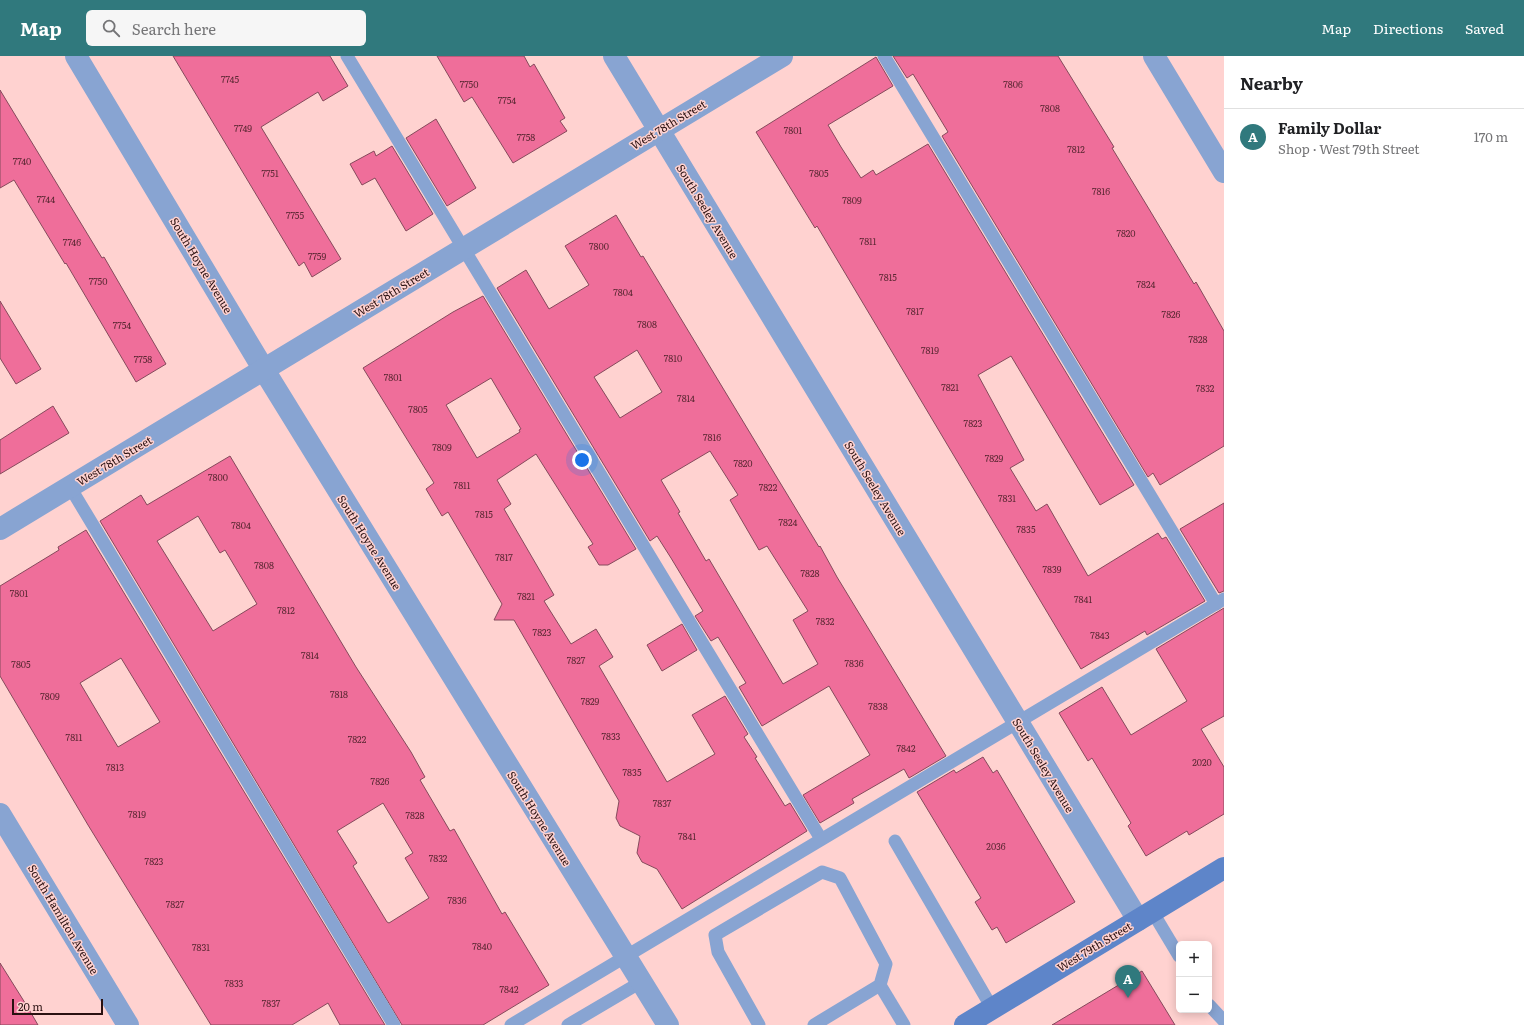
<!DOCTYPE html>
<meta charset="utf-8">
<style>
body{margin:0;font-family:Literata,serif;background:#f6f6f6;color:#202124}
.controls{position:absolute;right:12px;bottom:12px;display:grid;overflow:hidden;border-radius:6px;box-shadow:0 2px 10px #0003}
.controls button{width:36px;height:36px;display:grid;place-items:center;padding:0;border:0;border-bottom:1px solid #e0e0e0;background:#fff;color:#202124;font:20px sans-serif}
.scale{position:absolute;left:12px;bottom:10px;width:91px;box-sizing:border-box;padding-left:4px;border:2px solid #2a1111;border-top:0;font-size:11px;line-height:14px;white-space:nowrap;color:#2a1111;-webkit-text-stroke:3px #ffd2d0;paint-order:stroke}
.you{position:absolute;left:582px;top:404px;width:14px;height:14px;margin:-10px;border:3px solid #fff;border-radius:50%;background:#1a73e8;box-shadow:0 0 0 6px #1a73e833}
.badge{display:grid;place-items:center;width:26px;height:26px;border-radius:50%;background:#30797d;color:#fff;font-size:13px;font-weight:700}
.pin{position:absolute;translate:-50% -33px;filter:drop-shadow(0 1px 2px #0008)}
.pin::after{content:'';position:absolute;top:21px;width:14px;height:12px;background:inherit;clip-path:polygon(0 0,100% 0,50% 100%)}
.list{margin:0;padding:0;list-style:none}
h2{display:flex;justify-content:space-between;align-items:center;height:52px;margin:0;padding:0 16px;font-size:17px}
h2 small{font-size:13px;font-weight:400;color:#757577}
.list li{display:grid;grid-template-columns:26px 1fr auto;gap:12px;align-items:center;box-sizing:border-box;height:56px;padding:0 16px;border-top:1px solid #e0e0e0}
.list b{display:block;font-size:15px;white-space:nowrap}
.list p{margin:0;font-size:13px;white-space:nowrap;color:#757577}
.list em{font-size:13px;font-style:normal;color:#757577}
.icon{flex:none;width:22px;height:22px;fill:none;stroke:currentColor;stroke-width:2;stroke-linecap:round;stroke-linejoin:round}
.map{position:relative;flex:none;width:1224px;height:969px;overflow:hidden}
header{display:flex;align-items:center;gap:24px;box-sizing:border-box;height:56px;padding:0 20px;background:#30797d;color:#fff}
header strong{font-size:19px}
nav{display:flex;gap:22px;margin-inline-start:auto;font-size:14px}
.search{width:280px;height:36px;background:#f6f6f6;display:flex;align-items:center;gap:10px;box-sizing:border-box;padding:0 14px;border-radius:6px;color:#757577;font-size:15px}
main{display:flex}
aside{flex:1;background:#fff}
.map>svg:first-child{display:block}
.building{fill:#ef6e9a;stroke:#864a5c;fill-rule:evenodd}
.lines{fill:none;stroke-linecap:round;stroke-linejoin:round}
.service{stroke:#88a4d2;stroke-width:13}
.minor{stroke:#88a4d2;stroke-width:22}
.tertiary{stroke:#88a4d2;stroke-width:22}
.secondary{stroke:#5e85c9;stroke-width:22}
.labels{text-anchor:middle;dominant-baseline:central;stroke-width:3;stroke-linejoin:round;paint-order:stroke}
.number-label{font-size:9px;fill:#5b2833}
.street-label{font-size:11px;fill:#2a1111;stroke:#ffd2d0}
</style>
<header>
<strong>Map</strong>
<div class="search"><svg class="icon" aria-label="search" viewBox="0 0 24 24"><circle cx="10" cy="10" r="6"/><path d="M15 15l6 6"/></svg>Search here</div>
<nav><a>Map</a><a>Directions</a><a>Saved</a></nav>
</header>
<main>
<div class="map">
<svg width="1224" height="969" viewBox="0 0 1224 969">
<rect width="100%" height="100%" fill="#ffd2d0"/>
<g class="building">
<polygon points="173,0 330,0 348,30 323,45 318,36 261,71 341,203 312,221 304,206 299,210"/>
<polygon points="437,0 524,0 530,11 534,8 565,62 560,65 567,75 513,107 472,41 464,46"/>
<polygon points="893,0 1058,0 1114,91 1112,92 1149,153 1194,228 1196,226 1224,275 1224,390 1160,429 1153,417 1148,421 942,80 948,76 913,18 907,22"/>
<polygon points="876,1 893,30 828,69 841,91 861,122 873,114 876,119 928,88 1134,429 1100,449 1011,300 978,319 1024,404 1010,412 1036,455 1047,448 1088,520 1158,477 1162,483 1166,481 1205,545 1147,579 1145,575 1081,613 817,170 815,172 756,76"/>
<polygon points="0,34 102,202 104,201 166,308 136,326 66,207 65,208 14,124 0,132"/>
<polygon points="436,63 476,132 447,150 406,82"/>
<polygon points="392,90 433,158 406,175 375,122 362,129 350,108 374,95 376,100"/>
<path d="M616 159 641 201 643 200 819 491 820 490 837 521 946 700 909 722 904 713 852 743 854 747 820 767 803 739 870 699 829 630 762 670 739 631 746 627 718 581 711 585 695 560 703 555 671 502 657 480 650 485 497 232 526 214 549 253 589 229 565 190ZM637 294 662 336 620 362 594 321ZM710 395 738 439 730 444 759 494 767 490 808 555 793 564 818 608 783 628 709 503 706 505 678 457 680 456 661 424Z"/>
<path d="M483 240 636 493 608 509H599L588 491 593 488 536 398 497 424 511 448 504 453 554 539 544 545 571 588 596 573 613 601 599 610 667 726 715 698 692 659 725 640 748 678 744 681 757 701 755 702 785 750 790 747 807 775 682 853 657 813 642 806 637 797 640 780 620 770 616 762 619 745 514 564H494L502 548 448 456 442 460 426 433 434 427 363 312 453 256ZM491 322 521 373 519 374 520 376 477 402 446 349Z"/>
<polygon points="0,245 41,313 16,328 0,302"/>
<polygon points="53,350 69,377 0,418 0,384"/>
<path d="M230 400 356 611 411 696 425 721 420 724 450 775 454 773 502 858 505 856 549 929 483 969H402L100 465 141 439 147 449ZM198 460 220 497 225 494 257 548 213 575 157 485ZM383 747 413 797 405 802 429 842 389 867 387 866 353 810 357 807 337 775Z"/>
<polygon points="1224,447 1224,535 1219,537 1180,473"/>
<path d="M86 474 385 969H340L328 947 292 969H211L88 769 0 620V530L59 494 58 491ZM121 602 160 666 118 691 80 627Z"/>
<polygon points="1224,552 1224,660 1201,673 1224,711 1224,758 1189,779 1187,775 1146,800 1128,770 1131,767 1092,702 1088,705 1059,657 1102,631 1131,679 1187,645 1156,593"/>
<polygon points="682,568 697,594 662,615 647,589"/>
<polygon points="983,701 993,717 997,714 1075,846 1006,887 997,871 992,874 975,846 981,842 917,736 954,714 956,717"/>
<polygon points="0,907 27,950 38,969 0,969"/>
<polygon points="1142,915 1175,969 1052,969"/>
</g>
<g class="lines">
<g class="service">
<polyline points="347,0 821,783"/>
<polyline points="884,0 1216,548"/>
<polyline points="70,431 394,969"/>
<polyline points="895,785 992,952"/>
<polyline points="1152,855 1179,900"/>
<polyline points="880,929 904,969"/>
<polyline points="1209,949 1224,965"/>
<polyline points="511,969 1224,543"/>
<polyline points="568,969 641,926"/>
<polyline points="759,969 718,896 715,879 822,816 840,822 886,908 880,929 814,969"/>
</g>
<g class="minor">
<polyline points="76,0 264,314 668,969"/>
<polyline points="614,0 1138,864"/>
<polyline points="0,473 782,0"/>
<polyline points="0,758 128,969"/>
</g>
<polyline class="tertiary" points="1154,0 1224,116"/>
<polyline class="secondary" points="965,969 1224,812"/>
</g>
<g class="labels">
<g class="number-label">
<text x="230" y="23">7745</text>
<text x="469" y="28">7750</text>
<text x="1013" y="28">7806</text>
<text x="507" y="44">7754</text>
<text x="1050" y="52">7808</text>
<text x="243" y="72">7749</text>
<text x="793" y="74">7801</text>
<text x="526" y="81">7758</text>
<text x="1076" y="93">7812</text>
<text x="22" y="105">7740</text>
<text x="270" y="117">7751</text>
<text x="819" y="117">7805</text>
<text x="1101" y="135">7816</text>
<text x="46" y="143">7744</text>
<text x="852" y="144">7809</text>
<text x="295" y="159">7755</text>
<text x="1126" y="177">7820</text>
<text x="868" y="185">7811</text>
<text x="72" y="186">7746</text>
<text x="599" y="190">7800</text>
<text x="317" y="200">7759</text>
<text x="888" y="221">7815</text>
<text x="98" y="225">7750</text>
<text x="1146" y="228">7824</text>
<text x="623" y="236">7804</text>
<text x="915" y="255">7817</text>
<text x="1171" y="258">7826</text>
<text x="647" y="268">7808</text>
<text x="122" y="269">7754</text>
<text x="1198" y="283">7828</text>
<text x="930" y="294">7819</text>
<text x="673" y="302">7810</text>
<text x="143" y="303">7758</text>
<text x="393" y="321">7801</text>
<text x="950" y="331">7821</text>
<text x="1205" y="332">7832</text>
<text x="686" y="342">7814</text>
<text x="418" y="353">7805</text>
<text x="973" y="367">7823</text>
<text x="712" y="381">7816</text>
<text x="442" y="391">7809</text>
<text x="994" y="402">7829</text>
<text x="743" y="407">7820</text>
<text x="218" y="421">7800</text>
<text x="462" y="429">7811</text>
<text x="768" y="431">7822</text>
<text x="1007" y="442">7831</text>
<text x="484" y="458">7815</text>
<text x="788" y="466">7824</text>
<text x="241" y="469">7804</text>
<text x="1026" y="473">7835</text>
<text x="504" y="501">7817</text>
<text x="264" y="509">7808</text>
<text x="1052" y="513">7839</text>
<text x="810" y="517">7828</text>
<text x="19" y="537">7801</text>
<text x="526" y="540">7821</text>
<text x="1083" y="543">7841</text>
<text x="286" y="554">7812</text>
<text x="825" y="565">7832</text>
<text x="542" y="576">7823</text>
<text x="1100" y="579">7843</text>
<text x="310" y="599">7814</text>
<text x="576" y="604">7827</text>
<text x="854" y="607">7836</text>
<text x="21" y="608">7805</text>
<text x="339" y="638">7818</text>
<text x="50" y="640">7809</text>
<text x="590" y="645">7829</text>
<text x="878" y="650">7838</text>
<text x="611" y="680">7833</text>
<text x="74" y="681">7811</text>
<text x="357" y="683">7822</text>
<text x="906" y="692">7842</text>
<text x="1202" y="706">2020</text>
<text x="115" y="711">7813</text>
<text x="632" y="716">7835</text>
<text x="380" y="725">7826</text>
<text x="662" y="747">7837</text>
<text x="137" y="758">7819</text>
<text x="415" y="759">7828</text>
<text x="687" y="780">7841</text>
<text x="996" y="790">2036</text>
<text x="438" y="802">7832</text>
<text x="154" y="805">7823</text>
<text x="457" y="844">7836</text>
<text x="175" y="848">7827</text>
<text x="482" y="890">7840</text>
<text x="201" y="891">7831</text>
<text x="234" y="927">7833</text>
<text x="509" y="933">7842</text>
<text x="271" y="947">7837</text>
</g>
<g class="street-label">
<text transform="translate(668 68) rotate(-31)">West 78th Street</text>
<text transform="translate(708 155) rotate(59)">South Seeley Avenue</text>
<text transform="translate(202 209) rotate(59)">South Hoyne Avenue</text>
<text transform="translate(391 236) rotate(-31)">West 78th Street</text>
<text transform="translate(114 404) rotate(-31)">West 78th Street</text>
<text transform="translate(876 432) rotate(59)">South Seeley Avenue</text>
<text transform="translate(370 486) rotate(58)">South Hoyne Avenue</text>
<text transform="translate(1044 709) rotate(59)">South Seeley Avenue</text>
<text transform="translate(540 762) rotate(58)">South Hoyne Avenue</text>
<text transform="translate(64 863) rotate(59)">South Hamilton Avenue</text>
<text transform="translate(1094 890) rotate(-31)">West 79th Street</text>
</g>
</g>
</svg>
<div class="controls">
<button>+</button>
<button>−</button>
</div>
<div class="scale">20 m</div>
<div class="you"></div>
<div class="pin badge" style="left:1128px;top:942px">A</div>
</div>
<aside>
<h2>Nearby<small></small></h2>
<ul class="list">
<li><span class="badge">A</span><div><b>Family Dollar</b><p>Shop · West 79th Street</p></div><em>170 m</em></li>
</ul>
</aside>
</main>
